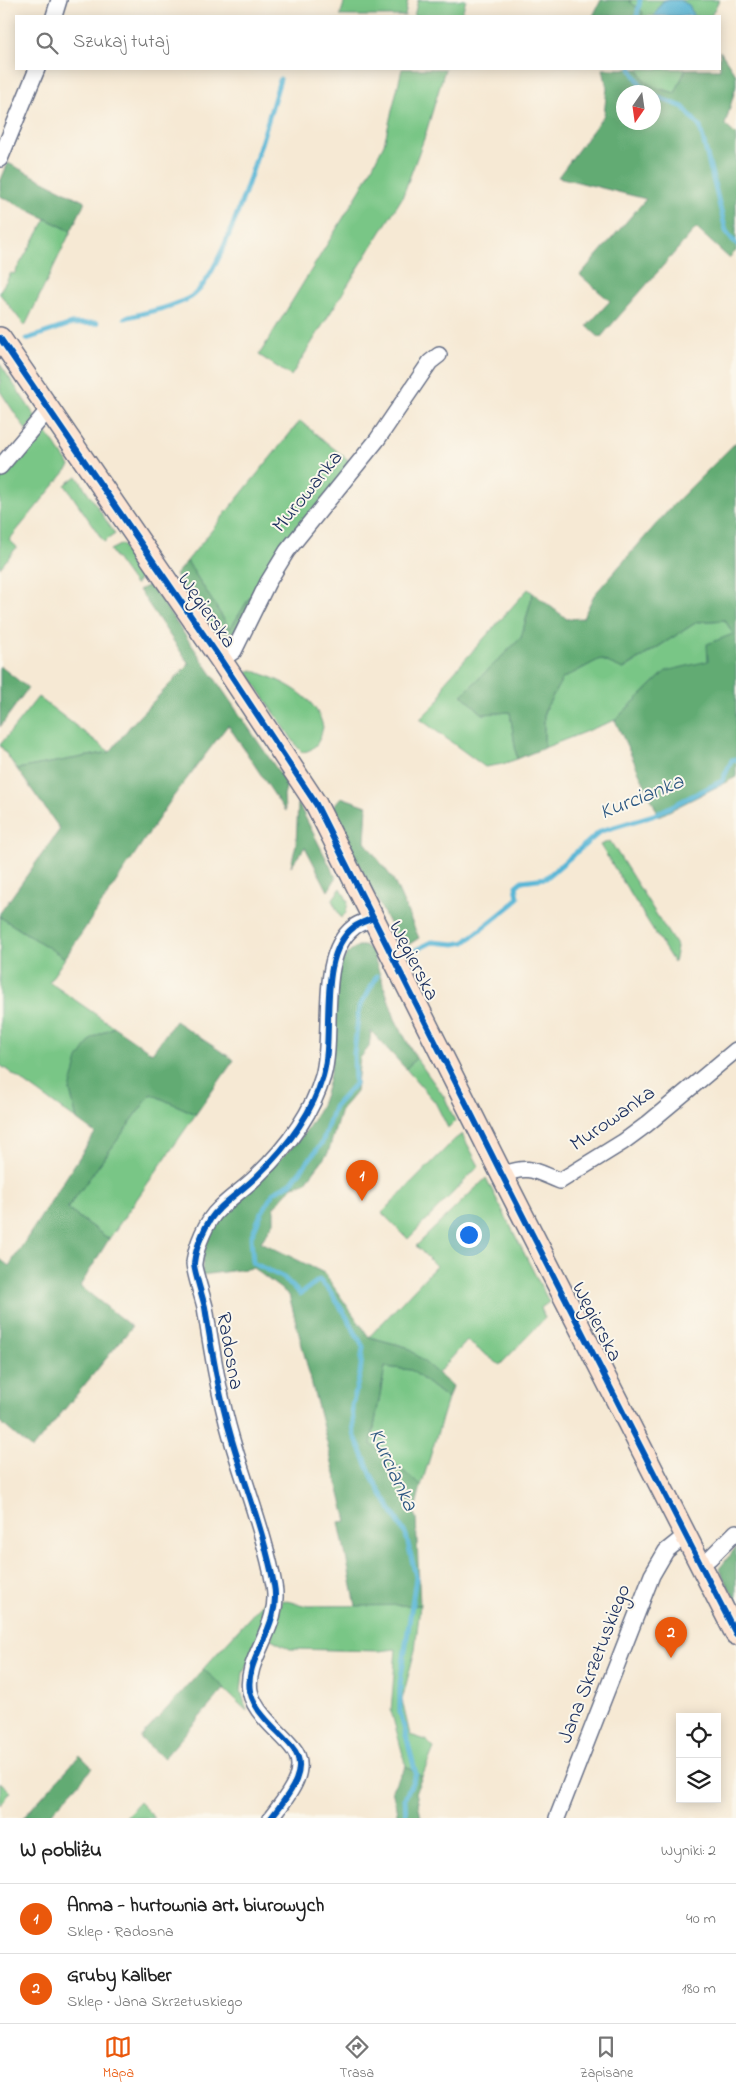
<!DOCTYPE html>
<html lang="pl">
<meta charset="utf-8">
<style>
body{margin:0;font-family:"Indie Flower",sans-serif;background:#f6f6f6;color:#222}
.controls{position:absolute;right:15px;bottom:15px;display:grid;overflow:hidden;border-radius:0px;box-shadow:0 2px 12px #0003}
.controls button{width:45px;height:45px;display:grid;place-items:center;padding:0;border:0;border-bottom:1px solid #e0e0e0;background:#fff;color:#222;font:25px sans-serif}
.compass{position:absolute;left:616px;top:85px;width:45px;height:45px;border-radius:50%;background:#fff;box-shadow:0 2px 12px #0003;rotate:193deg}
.you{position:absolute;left:468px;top:1234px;width:18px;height:18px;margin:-12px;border:4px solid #fff;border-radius:50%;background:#1a73e8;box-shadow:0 0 0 8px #1a73e833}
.badge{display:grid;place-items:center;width:32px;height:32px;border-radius:50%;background:#ea580c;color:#fff;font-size:16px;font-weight:700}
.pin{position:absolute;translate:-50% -41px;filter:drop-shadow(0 1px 2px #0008)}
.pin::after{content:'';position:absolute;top:26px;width:18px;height:15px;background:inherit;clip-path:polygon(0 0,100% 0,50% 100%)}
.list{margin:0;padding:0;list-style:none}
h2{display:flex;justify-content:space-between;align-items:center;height:65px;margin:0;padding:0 20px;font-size:21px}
h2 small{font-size:16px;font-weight:400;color:#767676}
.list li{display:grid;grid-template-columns:32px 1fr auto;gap:15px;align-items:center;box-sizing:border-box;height:70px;padding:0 20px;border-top:1px solid #e0e0e0}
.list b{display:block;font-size:19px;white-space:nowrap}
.list p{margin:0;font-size:16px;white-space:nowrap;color:#767676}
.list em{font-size:16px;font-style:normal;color:#767676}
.icon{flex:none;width:28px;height:28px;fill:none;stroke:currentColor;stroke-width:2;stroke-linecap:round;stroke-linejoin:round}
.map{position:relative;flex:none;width:736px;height:1818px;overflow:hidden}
.search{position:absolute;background:#fff;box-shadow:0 2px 12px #0003;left:15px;right:15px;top:15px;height:55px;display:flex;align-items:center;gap:12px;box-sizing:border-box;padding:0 18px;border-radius:0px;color:#767676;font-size:19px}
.sheet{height:205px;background:#fff}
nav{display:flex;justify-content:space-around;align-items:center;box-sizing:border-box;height:70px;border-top:1px solid #e0e0e0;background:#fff;font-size:14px;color:#767676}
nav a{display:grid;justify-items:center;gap:2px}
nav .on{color:#ea580c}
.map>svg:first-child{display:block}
.green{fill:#79c686;stroke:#4a7a72}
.forest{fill:#62ab73;stroke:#3e6d68;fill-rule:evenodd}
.water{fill:#58b6d6;stroke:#3a729a}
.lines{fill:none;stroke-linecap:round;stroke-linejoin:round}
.stream{stroke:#58b6d6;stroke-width:5}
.minor-casing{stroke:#687087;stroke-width:18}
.secondary-casing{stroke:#687087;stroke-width:24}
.minor{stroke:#fff;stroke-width:15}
.secondary{stroke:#fde4d1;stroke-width:21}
.cycleway-casing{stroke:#fbf7ec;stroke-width:9}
.cycleway{stroke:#0057b8;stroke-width:6}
.labels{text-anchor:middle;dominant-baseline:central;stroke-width:4;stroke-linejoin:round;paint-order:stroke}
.street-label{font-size:21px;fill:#1b2f5e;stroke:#fbf7ec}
.water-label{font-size:22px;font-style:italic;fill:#2d5882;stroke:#fbf7ec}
</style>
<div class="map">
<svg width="736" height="1818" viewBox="0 0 736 1818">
<rect width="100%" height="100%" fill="#fbf7ec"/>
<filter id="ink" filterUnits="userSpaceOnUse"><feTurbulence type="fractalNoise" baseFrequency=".02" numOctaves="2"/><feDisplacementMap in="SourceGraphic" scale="10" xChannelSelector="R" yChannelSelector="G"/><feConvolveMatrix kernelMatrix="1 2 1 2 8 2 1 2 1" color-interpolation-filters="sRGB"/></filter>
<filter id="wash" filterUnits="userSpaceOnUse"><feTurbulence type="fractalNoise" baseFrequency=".0096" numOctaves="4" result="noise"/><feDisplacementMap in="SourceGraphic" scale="20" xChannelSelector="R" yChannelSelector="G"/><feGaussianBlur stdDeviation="1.12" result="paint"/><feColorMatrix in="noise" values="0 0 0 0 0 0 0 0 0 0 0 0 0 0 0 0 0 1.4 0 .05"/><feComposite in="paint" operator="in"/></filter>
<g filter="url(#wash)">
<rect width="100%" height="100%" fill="#f6e9d4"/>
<g class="green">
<polygon points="345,0 408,0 405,16 340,16"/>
<polygon points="418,0 466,0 461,16 414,16"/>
<polygon points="631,0 719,0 711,16 642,16 643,12 630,2"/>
<polygon points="402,69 445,69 425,136 402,198 291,376 259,355 361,189 384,144"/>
<path d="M639 69H686L675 93C656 87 646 89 639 69Z"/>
<polygon points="46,219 71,231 25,326 0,294 0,291 11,273 14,274"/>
<polygon points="0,364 37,419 26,430 0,391"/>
<polygon points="300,421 353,464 278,551 230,629 187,561"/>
<polygon points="44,429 70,466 9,540 17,547 0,568 0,475 31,439"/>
<polygon points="77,476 115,534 104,542 65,485"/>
<polygon points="122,544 142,575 135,585 110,550"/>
<polygon points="528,589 533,593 521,638 462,695 483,714 510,712 517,759 503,764 485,767 420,719 440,699 445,682"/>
<polygon points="725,620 733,634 708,662 666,671 615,720 544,748 544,712 562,679 600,659 624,669 697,622"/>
<path d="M251 670C280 680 316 694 323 727 320 740 316 751 302 752L298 748 247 672Z"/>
<polygon points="38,697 110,752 17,769 0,745"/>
<polygon points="610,841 677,947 674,963 600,845"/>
<polygon points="341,888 348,902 346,913 341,918 332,900"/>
<polygon points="0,917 65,958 49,982 114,1027 92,1038 70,1090 77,1120 0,1065"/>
<polygon points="416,1058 445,1098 455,1121 448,1128 435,1102 406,1069"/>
<polygon points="151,1094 196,1114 109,1239 67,1209"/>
<polygon points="462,1134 479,1166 408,1239 382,1213 454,1140"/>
<polygon points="486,1178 549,1302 541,1308 545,1318 500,1365 467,1341 437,1374 407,1347 369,1337 436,1266 416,1246"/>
<polygon points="385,1367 411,1370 448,1399 421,1486 371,1444"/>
<polygon points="269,1596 267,1621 243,1673 241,1691 247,1711 203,1669"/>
<polygon points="282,1600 308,1606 420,1605 415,1650 402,1700 410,1735 426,1740 434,1748 422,1777 406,1766 391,1711 396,1649 379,1651 290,1649 271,1639"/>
<polygon points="0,1782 11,1792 0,1805"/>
<polygon points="139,1802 155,1818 125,1818"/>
</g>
<g class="forest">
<polygon points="601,0 631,0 630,2 643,12 642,16 593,16"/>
<path d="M720 51 736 75V86L725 125 736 135V251L729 258 696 228 600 338 587 326 610 301 580 275 646 199 558 177 604 115 607 88 603 69H639C646 89 656 87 675 93L686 69H720ZM624 92H654V122H624Z"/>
<polygon points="8,163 85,202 71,231 0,196 0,182"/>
<polygon points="736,442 736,777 659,816 615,720 666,671 708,661 707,644 733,634 725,620 697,622 623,669 600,659 562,679 544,712 544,748 517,759 510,712 483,714 462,695 521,638 533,593 567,619 583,618 594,595 673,505"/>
<path d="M187 561 230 629 262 578C260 592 253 604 246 617 223 664 189 596 175 575Z"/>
<polygon points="150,584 287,784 284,795 285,811 228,725 173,797 65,958 0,917 0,913 60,829 17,769 110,752 131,725 189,664 139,590"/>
<polygon points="0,666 28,688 0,727"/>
<polygon points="341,797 367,806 365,842 393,879 419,938 402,949 331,809"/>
<polygon points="298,803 336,878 328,891 305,847 291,866 296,844"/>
<path d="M358 946H366L372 951 395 1019 416 1058 406 1069 371 1031 369 1047 360 1058 356 1092 341 1110 328 1153 305 1183 293 1186 274 1207V1222L261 1242 324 1273 369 1337 407 1347 452 1386 448 1399 411 1370 385 1367 371 1444 421 1486 414 1514 416 1518 420 1605 356 1606 339 1522 347 1521 289 1295 253 1268 202 1275C201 1196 286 1175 317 1113 334 1081 333 1042 336 1006 337 990 337 968 346 955 349 951 355 948 358 946Z"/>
<polygon points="175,1021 234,1060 196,1114 151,1094 67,1209 109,1239 80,1286 132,1327 32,1449 0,1422 0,1259 9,1266 95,1133 77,1120 70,1090 78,1059 92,1038 114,1027 152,1053"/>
<polygon points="736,1547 736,1601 719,1569"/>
<polygon points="203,1669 225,1688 164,1758 140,1738"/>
<polygon points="80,1755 93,1768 47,1818 23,1818"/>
<polygon points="406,1766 422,1777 416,1791 421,1818 398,1818 392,1789"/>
</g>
<polygon class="water" points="666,0 679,0 689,5 694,16 654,16 662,2"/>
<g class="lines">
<g class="stream">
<polyline points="637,16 640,0"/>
<polyline points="631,69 645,92"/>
<polyline points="654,96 683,107 700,127 726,231 736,244"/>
<path d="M125 318C146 312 172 308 191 297 225 276 268 121 280 79"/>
<polyline points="27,339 71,324 97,323"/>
<polyline points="416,950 432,942 455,944 465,942 514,903 518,897 516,886 522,881 546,878 601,831 654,815 722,781 732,760 736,759"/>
<polyline points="377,976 359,1008 354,1054 355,1084 334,1107 322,1143 291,1183 274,1192 261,1214 251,1237 253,1263 284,1278 300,1294 319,1280 330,1291 348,1319 363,1347 360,1374 352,1406 354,1434 374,1481 406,1535 416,1577 400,1684 400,1712 416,1774 405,1798 406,1818"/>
</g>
</g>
</g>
<g filter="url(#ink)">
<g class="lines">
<defs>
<g id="minor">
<polyline points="54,16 59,0"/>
<polyline points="0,159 37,69"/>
<polyline points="0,467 48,410"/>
<polyline points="221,660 234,651 268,582 287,551 377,440 430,362 439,355"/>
<path d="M502 1175C529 1164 535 1171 560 1181L623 1142 646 1125 736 1050"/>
<polyline points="700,1563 710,1558 736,1532"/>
<path d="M271 1818C285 1799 312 1770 292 1747 283 1736 273 1728 264 1717 258 1710 252 1701 250 1691 244 1659 282 1626 274 1585 265 1536 246 1488 232 1440 219 1396 212 1352 205 1307 203 1298 193 1268 194 1263 196 1246 206 1221 219 1209 231 1197 245 1188 257 1176 285 1149 312 1114 323 1076 335 1034 316 956 354 927 359 923 367 921 373 918"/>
<polyline points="557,1818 652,1575 666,1551 686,1535"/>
</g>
<polyline id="secondary" points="0,338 221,660 316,804 502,1175 736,1634"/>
</defs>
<use href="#minor" class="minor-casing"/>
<use href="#secondary" class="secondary-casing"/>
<use href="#minor" class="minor"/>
<use href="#secondary" class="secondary"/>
<defs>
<g id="cycleway">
<polyline points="0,338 221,660 316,804 502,1175 736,1634"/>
<path d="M271 1818C285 1799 312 1770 292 1747 283 1736 273 1728 264 1717 258 1710 252 1701 250 1691 244 1659 282 1626 274 1585 265 1536 246 1488 232 1440 219 1396 212 1352 205 1307 203 1298 193 1268 194 1263 196 1246 206 1221 219 1209 231 1197 245 1188 257 1176 285 1149 312 1114 323 1076 335 1034 316 956 354 927 359 923 367 921 373 918"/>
</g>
</defs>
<use href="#cycleway" class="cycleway-casing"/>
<use href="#cycleway" class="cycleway"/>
</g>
</g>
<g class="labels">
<g class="street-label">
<text transform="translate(308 492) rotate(-51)">Murowanka</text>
<text transform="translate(206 611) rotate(55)">Węgierska</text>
<text transform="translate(413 961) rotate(63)">Węgierska</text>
<text transform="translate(613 1119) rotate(-35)">Murowanka</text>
<text transform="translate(596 1322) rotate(63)">Węgierska</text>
<text transform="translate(229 1351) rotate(80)">Radosna</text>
<text transform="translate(595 1664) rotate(-69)">Jana Skrzetuskiego</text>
</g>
<g class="water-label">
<text transform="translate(642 798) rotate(-22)">Kurcianka</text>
<text transform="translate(392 1470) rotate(65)">Kurcianka</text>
</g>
</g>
</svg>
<div class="controls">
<button><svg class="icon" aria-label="locate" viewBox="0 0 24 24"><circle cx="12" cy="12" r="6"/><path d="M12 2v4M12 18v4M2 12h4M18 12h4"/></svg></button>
<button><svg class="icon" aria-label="layers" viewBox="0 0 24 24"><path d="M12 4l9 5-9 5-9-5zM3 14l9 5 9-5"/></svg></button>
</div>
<svg class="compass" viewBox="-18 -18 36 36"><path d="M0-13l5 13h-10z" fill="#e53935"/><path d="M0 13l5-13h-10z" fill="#767676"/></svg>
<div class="you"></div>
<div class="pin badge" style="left:362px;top:1201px">1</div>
<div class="pin badge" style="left:671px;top:1658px">2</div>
<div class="search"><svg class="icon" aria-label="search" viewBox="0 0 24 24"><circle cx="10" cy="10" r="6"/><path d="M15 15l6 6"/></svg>Szukaj tutaj</div>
</div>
<section class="sheet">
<h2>W pobliżu<small>Wyniki: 2</small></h2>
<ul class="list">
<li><span class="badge">1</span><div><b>Anma - hurtownia art. biurowych</b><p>Sklep · Radosna</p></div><em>40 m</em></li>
<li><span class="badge">2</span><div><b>Gruby Kaliber</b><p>Sklep · Jana Skrzetuskiego</p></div><em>180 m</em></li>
</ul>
</section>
<nav>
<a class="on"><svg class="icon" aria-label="map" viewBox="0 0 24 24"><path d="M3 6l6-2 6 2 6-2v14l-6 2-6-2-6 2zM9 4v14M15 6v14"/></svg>Mapa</a>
<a><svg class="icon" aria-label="directions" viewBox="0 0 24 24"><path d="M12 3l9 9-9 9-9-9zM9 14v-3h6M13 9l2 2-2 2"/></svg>Trasa</a>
<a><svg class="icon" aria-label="saved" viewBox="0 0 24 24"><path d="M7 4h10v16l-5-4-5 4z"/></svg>Zapisane</a>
</nav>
